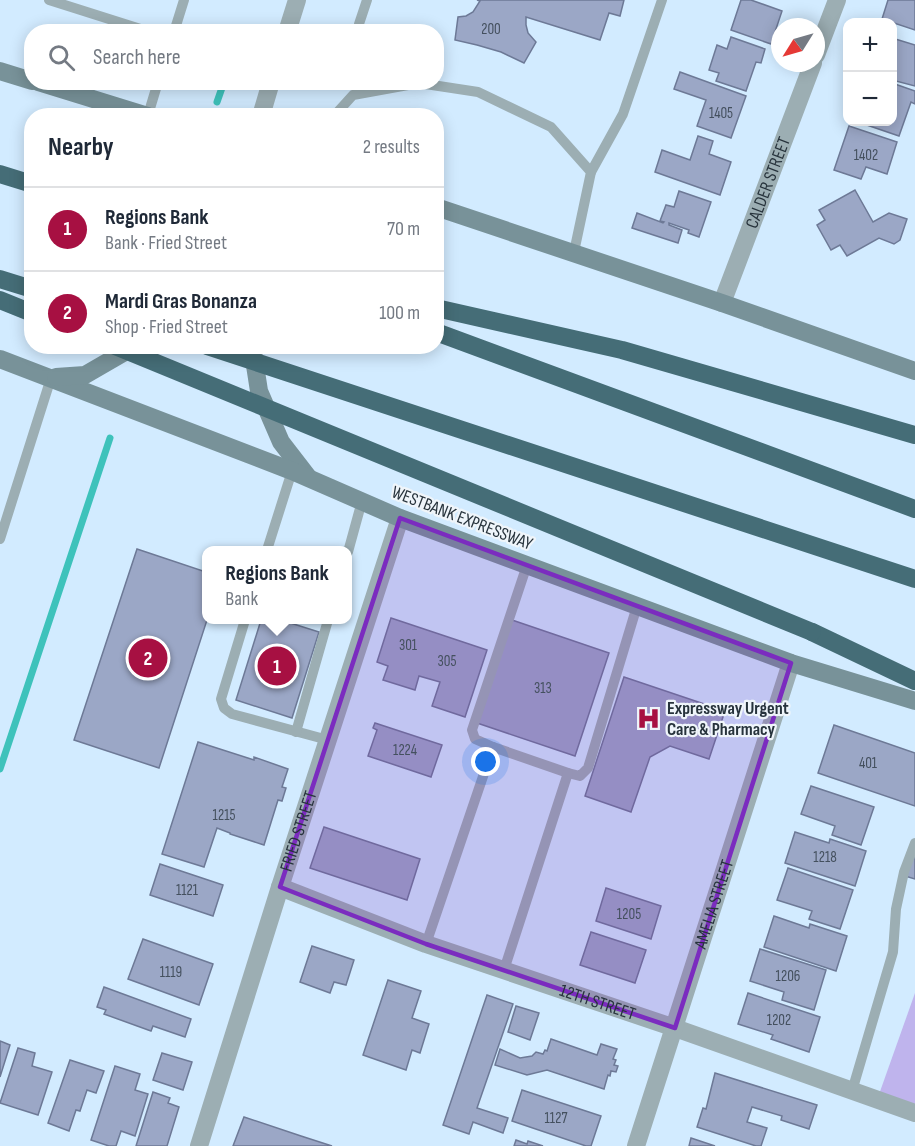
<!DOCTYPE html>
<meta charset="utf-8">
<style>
body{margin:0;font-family:"Sofia Sans Condensed",sans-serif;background:#f6f6f7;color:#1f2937}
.controls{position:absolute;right:18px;top:18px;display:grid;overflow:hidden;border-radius:12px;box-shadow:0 3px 15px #0003}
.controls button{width:54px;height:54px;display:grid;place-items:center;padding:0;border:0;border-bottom:2px solid #e0e1e3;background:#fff;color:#1f2937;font:30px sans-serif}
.compass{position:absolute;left:771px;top:18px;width:54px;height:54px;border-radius:50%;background:#fff;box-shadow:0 3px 15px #0003;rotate:233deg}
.you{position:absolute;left:486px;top:762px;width:21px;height:21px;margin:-15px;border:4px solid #fff;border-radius:50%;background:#1a73e8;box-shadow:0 0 0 9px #1a73e833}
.badge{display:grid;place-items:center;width:39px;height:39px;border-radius:50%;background:#a71042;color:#fff;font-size:20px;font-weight:700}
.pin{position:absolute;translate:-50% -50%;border:3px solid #fff;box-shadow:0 2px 6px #0006}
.popup{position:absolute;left:202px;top:546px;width:150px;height:78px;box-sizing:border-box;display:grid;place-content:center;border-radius:12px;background:#fff;filter:drop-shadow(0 2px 4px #0005);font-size:20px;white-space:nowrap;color:#747a83}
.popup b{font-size:22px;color:#1f2937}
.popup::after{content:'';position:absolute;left:50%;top:100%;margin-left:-12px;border:12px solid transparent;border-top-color:#fff}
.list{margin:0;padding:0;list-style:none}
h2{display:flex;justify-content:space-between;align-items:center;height:78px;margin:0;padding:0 24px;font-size:26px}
h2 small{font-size:20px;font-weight:400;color:#747a83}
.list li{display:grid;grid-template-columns:39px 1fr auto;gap:18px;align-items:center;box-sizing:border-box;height:84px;padding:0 24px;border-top:2px solid #e0e1e3}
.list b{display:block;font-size:22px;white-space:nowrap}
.list p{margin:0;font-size:20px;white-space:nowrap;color:#747a83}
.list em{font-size:20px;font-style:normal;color:#747a83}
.icon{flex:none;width:33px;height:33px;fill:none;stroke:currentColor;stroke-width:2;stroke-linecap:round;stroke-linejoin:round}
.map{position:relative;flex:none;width:915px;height:1146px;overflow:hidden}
.search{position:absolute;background:#fff;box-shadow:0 3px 15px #0003;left:24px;top:24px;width:420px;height:66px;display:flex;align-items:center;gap:15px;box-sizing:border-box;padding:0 21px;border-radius:24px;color:#747a83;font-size:22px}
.panel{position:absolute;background:#fff;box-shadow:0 3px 15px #0003;left:24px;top:108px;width:420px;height:246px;border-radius:24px}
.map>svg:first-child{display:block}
.green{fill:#bfb4ed}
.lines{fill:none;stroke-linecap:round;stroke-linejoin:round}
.stream{stroke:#3ec2bb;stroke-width:7}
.building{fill:#9ba7c6;stroke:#6d7996;stroke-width:1.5}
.lane{stroke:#9caeb3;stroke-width:10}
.street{stroke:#9caeb3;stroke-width:18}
.secondary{stroke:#789299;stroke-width:18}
.highway{stroke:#456d77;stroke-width:18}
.highway-bridge{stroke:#456d77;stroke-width:18}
.marked{fill:#7b2cbf;fill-opacity:0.2;stroke:#7b2cbf;stroke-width:4.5;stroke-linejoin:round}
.labels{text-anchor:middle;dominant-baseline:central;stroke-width:4.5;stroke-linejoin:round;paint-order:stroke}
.number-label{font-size:15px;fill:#44505e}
.street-label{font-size:18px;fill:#27333c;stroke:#eff5fa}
.poi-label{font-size:18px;font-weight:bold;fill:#27333c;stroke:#eff5fa;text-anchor:start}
</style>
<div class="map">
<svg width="915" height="1146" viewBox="0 0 915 1146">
<rect width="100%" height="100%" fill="#d2ebff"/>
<polygon class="green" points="915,993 915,1113 877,1100"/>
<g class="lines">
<g class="stream">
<polyline points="217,102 224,82"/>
<polyline points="0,769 110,438"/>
</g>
</g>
<g class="building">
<polygon points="477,0 624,0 620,16 609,13 600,40 526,17 526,25 528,33 536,42 524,63 501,52 477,45 455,40 458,17 466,16 473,12 480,1"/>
<polygon points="741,0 751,0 782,11 771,44 731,30"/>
<polygon points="888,0 915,0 915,30 882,19"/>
<polygon points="731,37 765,49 761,63 756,62 746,91 716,81 719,73 709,70 717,45 727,49"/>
<polygon points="892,38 915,45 915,86 892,80"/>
<polygon points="680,72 746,96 731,138 697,126 706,100 674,89"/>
<polygon points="892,83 915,91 915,104 911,102 899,136 858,122 892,122"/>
<polygon points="849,126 897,142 887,174 866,167 861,179 834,170"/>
<polygon points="698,136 713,141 709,154 731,162 720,195 655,172 662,150 690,160"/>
<polygon points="855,190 873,222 889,213 907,219 900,240 894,244 879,238 847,256 840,245 831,250 817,225 825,220 819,210"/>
<polygon points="679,191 711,202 699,237 688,233 689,230 669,223 669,225 682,230 678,243 632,228 637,213 663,223 664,222 660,221 666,205 674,207"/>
<polygon points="137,549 206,572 207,620 159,768 74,740"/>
<polygon points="391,618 487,650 465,717 432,706 440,682 419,676 415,690 383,680 388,666 377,662"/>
<polygon points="261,620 281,620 319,632 292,718 236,700"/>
<polygon points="512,620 609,653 575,756 477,723"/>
<polygon points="624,677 725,711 709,759 670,746 650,757 631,812 585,796"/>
<polygon points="375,723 442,745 431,777 368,756 377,730 373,728"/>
<polygon points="834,725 915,753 915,806 818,773"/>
<polygon points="198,742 254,760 254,757 288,769 282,787 286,788 282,801 278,800 264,845 230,834 230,833 217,828 204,867 162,854"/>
<polygon points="811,786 874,807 861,845 832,835 835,826 801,814"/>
<polygon points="324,827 420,859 407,900 310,868"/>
<polygon points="795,832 829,843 830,839 866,851 855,886 785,863"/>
<polygon points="915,847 915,879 905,876"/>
<polygon points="160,864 223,885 213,916 150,895"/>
<polygon points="788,868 853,890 840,929 809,919 812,911 777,900"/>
<polygon points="606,888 661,906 651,939 596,921"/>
<polygon points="774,916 809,928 810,924 847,936 836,971 764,947"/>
<polygon points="591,932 646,950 635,983 580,965"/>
<polygon points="143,939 213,964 199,1005 128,979"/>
<polygon points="312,946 354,960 346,985 334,982 330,993 300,982"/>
<polygon points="760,949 826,970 814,1010 782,1000 784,992 750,981"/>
<polygon points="388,980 421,991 412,1018 429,1024 420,1053 412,1050 406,1070 363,1055"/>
<polygon points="104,987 191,1019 185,1037 153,1026 151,1031 104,1014 106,1010 97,1007"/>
<polygon points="748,993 820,1017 809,1052 771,1039 773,1035 738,1024"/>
<polygon points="487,995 513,1004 477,1108 508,1118 503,1133 473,1122 469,1134 443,1125"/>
<polygon points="516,1006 539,1013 530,1040 508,1032"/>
<polygon points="551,1039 597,1055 601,1044 617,1049 613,1059 616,1060 614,1065 618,1066 616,1072 611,1071 610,1076 608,1075 604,1089 547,1070 527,1075 495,1065 500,1049 520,1058 532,1056 536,1052 543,1054 545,1050 547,1051"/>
<polygon points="0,1041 10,1045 0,1077"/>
<polygon points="18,1048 35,1053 32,1066 52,1072 38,1115 0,1103"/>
<polygon points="162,1053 192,1062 183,1090 153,1080"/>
<polygon points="70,1060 104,1071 96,1093 87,1090 80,1111 76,1110 69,1131 48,1123"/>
<polygon points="115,1066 140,1074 135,1090 148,1094 135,1136 121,1131 116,1146 109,1146 91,1140"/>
<polygon points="715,1073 817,1105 809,1129 781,1120 782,1116 752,1107 747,1122 767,1128 761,1146 756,1146 697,1127 703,1108 706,1109"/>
<polygon points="522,1090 601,1116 591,1146 586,1146 512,1121"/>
<polygon points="153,1092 170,1098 168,1103 179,1107 167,1146 136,1146"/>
<polygon points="244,1117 301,1136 332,1146 233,1146"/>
<polygon points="691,1138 715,1146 689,1146"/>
<polygon points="516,1140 527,1144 528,1141 543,1146 514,1146"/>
</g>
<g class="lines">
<g class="lane">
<polyline points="49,0 150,32"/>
<polyline points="174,32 184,0"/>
<polyline points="359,32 359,24 367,0"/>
<polyline points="148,115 158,82"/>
<polyline points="334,116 353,95 419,83 478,92 551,127 591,172 574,252"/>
<polyline points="591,172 623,114 662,0"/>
<polyline points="0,539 51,378"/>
<polyline points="267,550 292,471"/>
<polyline points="348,552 362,501"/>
<polyline points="527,565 472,730 475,739 493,747 568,773 580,776 588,768 637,606"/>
<polyline points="245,620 221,699 224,708 232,714 328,740"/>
<polyline points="296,732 328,620"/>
<polyline points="426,944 493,747"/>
<polyline points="504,970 568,773"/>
<polyline points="852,1091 893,952 896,909 904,872 915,843"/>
</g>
<g class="street">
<polyline points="287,32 297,0"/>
<polyline points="816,55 837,0"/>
<polyline points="261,116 271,82"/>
<path id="s1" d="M722 303 813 63"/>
<path id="s2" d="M280 887 426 944 675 1028 915 1113"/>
<path id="s3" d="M199 1146 280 887 400 518"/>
<path id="s4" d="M636 1146 791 663"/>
</g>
<g class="secondary">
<polyline points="0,71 32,81"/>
<polyline points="38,82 148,116"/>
<polyline points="436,207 722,303 915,371"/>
<polyline points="252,346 259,391 281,442 308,477"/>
<polyline points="0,359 292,471 400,518 791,663 915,701"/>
<polyline points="56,377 85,375 123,353 130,346"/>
</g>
<g class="highway">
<polyline points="0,174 32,184"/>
<polyline points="0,279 32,289"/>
<polyline points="0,300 32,313"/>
<polyline points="436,308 622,350 915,435"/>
<polyline points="436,332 915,509"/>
<polyline points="812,632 915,681"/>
</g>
<g class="highway-bridge">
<polyline points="115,346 812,632"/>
<polyline points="207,346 915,579"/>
</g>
</g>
<path class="marked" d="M400 518 791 663 675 1028 426 944 280 887Z"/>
<defs>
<symbol id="hospital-bare" viewBox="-9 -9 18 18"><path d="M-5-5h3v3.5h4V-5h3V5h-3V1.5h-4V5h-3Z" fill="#a71042" stroke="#eff5fa" stroke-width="2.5" paint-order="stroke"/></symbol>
</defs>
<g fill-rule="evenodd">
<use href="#hospital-bare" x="632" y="702" width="33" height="33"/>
</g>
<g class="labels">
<g class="number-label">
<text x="491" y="29">200</text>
<text x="721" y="113">1405</text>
<text x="866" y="155">1402</text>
<text x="408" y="645">301</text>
<text x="447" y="661">305</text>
<text x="543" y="688">313</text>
<text x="405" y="750">1224</text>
<text x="868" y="763">401</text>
<text x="224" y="815">1215</text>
<text x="825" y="857">1218</text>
<text x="187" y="890">1121</text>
<text x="629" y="914">1205</text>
<text x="171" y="972">1119</text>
<text x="788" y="976">1206</text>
<text x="779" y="1020">1202</text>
<text x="556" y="1118">1127</text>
</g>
<g class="street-label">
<text stroke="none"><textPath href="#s1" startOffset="129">CALDER STREET</textPath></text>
<text transform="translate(462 518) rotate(21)">WESTBANK EXPRESSWAY</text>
<text stroke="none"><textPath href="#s3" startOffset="330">FRIED STREET</textPath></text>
<text stroke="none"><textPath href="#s4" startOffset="254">AMELIA STREET</textPath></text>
<text stroke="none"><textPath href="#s2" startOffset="338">12TH STREET</textPath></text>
</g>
<g class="poi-label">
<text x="667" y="708">Expressway Urgent<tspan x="667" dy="21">Care &amp; Pharmacy</tspan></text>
</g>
</g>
</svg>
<div class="controls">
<button>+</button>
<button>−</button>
</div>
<svg class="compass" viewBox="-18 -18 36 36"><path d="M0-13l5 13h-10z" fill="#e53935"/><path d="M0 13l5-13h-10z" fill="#747a83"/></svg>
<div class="you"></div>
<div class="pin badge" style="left:277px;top:666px">1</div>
<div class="popup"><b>Regions Bank</b>Bank</div>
<div class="pin badge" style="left:148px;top:658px">2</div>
<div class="search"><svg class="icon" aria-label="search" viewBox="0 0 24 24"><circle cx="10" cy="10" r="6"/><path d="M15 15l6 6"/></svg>Search here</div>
<section class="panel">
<h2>Nearby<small>2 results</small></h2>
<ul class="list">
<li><span class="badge">1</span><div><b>Regions Bank</b><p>Bank · Fried Street</p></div><em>70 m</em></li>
<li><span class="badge">2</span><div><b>Mardi Gras Bonanza</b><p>Shop · Fried Street</p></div><em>100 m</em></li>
</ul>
</section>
</div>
